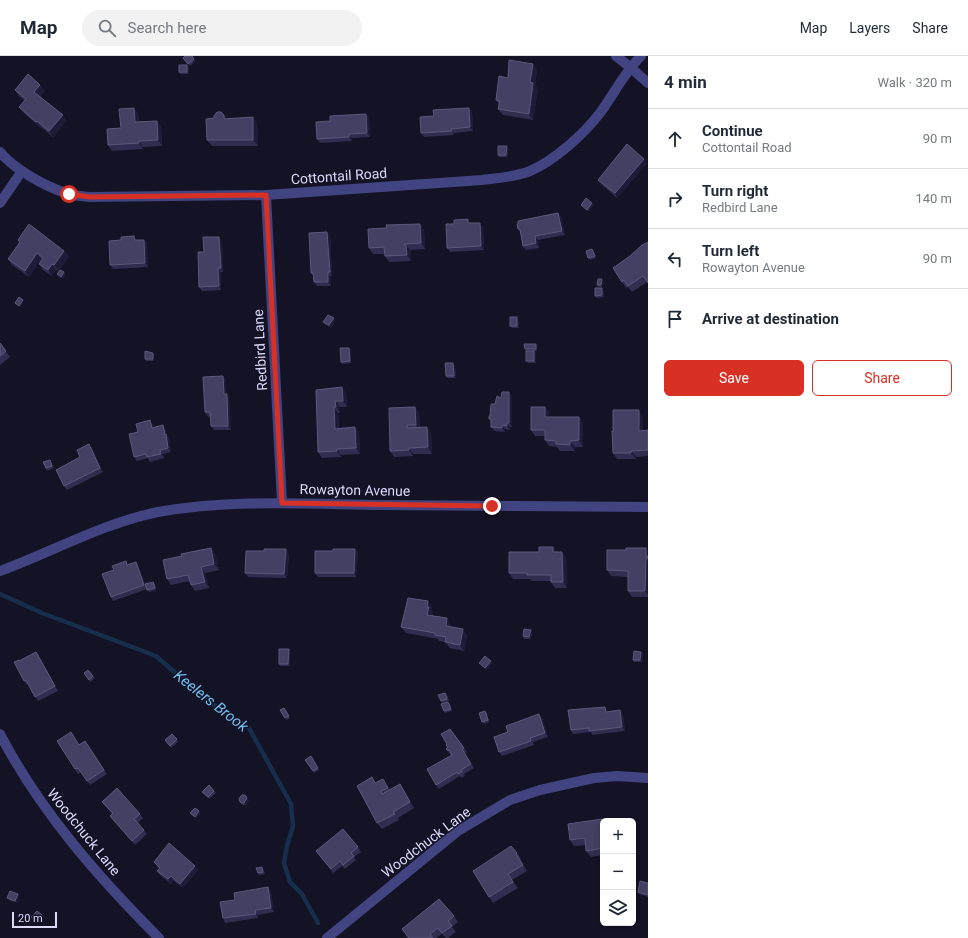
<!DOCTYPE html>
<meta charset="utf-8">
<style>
body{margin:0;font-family:Roboto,sans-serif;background:#f2f2f3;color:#1f2937}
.controls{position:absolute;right:12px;bottom:12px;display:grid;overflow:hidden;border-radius:6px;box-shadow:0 2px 6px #0003}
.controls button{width:36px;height:36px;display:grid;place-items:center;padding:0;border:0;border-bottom:1px solid #e0e1e3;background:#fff;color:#1f2937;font:20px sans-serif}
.scale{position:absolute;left:12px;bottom:10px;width:45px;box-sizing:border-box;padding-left:4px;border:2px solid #dbdafb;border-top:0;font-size:11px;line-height:14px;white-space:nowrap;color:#dbdafb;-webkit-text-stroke:3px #141225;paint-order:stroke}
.stop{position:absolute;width:12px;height:12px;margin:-9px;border:3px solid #d93025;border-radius:50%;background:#fff}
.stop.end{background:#d93025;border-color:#fff;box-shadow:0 1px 4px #0008}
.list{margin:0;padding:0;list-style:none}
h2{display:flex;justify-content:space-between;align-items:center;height:52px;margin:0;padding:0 16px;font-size:17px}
h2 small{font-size:13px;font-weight:400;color:#747a83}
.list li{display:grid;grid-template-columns:26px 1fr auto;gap:12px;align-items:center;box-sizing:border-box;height:60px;padding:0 16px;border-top:1px solid #e0e1e3}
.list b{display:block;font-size:15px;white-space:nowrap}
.list p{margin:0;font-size:13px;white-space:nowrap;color:#747a83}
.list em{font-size:13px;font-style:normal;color:#747a83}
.actions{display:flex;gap:8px;padding:12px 16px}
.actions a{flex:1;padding:9px 0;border:1px solid #d93025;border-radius:6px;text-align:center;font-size:14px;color:#d93025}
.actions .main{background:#d93025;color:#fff}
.icon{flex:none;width:22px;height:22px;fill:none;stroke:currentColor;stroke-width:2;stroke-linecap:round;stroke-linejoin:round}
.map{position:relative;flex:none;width:648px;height:882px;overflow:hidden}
header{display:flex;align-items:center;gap:24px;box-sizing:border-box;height:56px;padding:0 20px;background:#fff;border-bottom:1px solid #e0e1e3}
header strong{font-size:19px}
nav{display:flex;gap:22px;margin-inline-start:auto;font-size:14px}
.search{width:280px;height:36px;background:#f2f2f3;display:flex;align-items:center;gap:10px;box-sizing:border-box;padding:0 14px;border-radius:22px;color:#747a83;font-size:15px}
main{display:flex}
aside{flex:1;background:#fff}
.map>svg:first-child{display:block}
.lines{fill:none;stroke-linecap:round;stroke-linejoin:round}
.stream{stroke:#162e4b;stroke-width:4.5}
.minor{stroke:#414480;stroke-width:10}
.wall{fill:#312d51}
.shaded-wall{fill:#1e1a38}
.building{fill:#434063;stroke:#5b587b}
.route{stroke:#d93025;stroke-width:5}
.labels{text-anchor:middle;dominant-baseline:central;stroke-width:3;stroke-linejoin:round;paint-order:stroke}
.street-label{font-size:14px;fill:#dbdafb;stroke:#141225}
.water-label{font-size:15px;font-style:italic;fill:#72c0f1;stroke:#141225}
</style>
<header>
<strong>Map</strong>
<div class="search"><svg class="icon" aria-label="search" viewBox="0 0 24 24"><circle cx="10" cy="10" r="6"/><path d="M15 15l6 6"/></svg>Search here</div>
<nav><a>Map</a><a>Layers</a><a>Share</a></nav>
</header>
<main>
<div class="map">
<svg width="648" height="882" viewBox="0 0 648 882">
<rect width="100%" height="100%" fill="#141225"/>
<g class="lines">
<polyline class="stream" points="0,538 42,557 156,600 208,645 249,672 291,748 293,770 287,790 284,807 290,826 302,838 318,867"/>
<g class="minor">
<polyline points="616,0 630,11 648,27"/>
<path d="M0 96C15 114 46 131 69 138 75 140 83 140 90 141L266 139 482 124C498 122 515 121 530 115 554 105 584 78 600 57 614 38 624 17 641 0"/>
<polyline points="266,139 282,447"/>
<polyline points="0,147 22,115"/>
<path d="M0 515C52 496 103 467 158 456 232 443 306 448 380 449 469 450 559 450 648 451"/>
<path d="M0 678C40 755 98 821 159 882"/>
<polyline points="327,882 458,775 510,744 540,734 594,722 617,720 648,722"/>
</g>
</g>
<g class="wall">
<polygon points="192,0 195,5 190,10 184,4"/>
<polygon points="187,9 189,11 189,18 180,18 179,16"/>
<polygon points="537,14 535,29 538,33 533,64 503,59 498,53 499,49 496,44 508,22"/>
<polygon points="15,34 45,35 40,40 67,65 53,81 41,71 41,72 24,57 19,51 25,45 19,40"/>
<polygon points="134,52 138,58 139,66 157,65 161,71 162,90 143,91 143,93 112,95 108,89 121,72"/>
<polygon points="469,52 472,56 473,75 454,77 454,79 424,81 421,77 434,60"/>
<polygon points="366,58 369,62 370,81 351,82 352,85 320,87 317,83 330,65"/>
<polygon points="224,59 226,62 257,67 258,90 212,90 207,84 214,62"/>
<polygon points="507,90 508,92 508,101 499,101 498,99"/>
<polygon points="647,107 617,142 601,128 598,124"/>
<polygon points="558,157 561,161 565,179 538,184 539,192 526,194 523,190 520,176 518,173"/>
<polygon points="471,167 483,171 484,194 450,196 447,192"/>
<polygon points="420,168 424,174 425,193 410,194 411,195 411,205 389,206 385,200 385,198 373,198 369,192 387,172"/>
<polygon points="330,180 332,220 330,220 331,230 317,230 314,226 314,220 311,217"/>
<polygon points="18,184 64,195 69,201 58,215 56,214 52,220 43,214 39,208 42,204 41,203 29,221 12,209 8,203 19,187"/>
<polygon points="137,184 144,184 147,188 148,211 113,213 110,209"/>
<polygon points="222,185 223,216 221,216 221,234 202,235 199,231 204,196"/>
<polygon points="594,195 596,202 590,204 588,202"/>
<polygon points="630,200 647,226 632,236 628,231 626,232 613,212"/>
<polygon points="602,223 603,225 602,231 598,231 597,229"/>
<polygon points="603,234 604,241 597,242 595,240"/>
<polygon points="517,261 518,263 519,272 512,272 510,270"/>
<polygon points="335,264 331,272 325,268 323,266"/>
<polygon points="0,287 10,301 0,309"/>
<polygon points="537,290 537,295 526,295 525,293"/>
<polygon points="349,292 351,294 351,307 342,308 341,306"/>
<polygon points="534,295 536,297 536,307 528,307 526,305"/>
<polygon points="153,297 154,299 154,305 146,305 145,303"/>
<polygon points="455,309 456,322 447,322 446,320"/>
<polygon points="226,324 226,338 229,342 231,374 214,374 211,370 211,360 208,361 205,356"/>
<polygon points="342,331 346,337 347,351 340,351 340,357 338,357 339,372 355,371 359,377 360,398 341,399 341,401 322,402 318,396 316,334"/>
<polygon points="512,340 512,371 510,371 510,374 505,373 505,376 494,375 491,371 491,366 489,363 495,348 501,342"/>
<polygon points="415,351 419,357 420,372 427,371 431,377 432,398 413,398 413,400 394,401 390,395"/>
<polygon points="545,351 549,357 549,361 579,361 583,367 583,391 575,391 575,395 560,395 557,391 549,390 545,384 545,380 535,380 531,374"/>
<polygon points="643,360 643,374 648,374 648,400 636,401 636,403 617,403 613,397 613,375"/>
<polygon points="153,368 154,371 165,373 167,380 169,382 171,396 163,398 164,402 150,406 148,402 137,405 134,401 138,376"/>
<polygon points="89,388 92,393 103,416 67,434 64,430 80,401"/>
<polygon points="50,404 54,412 47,415 46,412"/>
<polygon points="553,491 557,496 562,496 566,502 567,532 555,532 551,526 551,525 532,525 530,523 513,523 509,517 539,496"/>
<polygon points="211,492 215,498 219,514 205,517 209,532 195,535 191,529 190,525 171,529 167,523 182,500"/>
<polygon points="355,493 358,497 356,521 318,521 315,517 333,495"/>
<polygon points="648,495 648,541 632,541 628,535 628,521 611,520 607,514"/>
<polygon points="289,498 287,522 248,521 245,517"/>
<polygon points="126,505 128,509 136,506 138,510 147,533 113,545 111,541 114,514"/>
<polygon points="153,526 155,528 156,534 149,536 147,534"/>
<polygon points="432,551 432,555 433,557 433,560 451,568 451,571 467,579 464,595 450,592 445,586 439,585 438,583 406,577 401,571"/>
<polygon points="531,574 532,576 531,583 524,583 523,580"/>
<polygon points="290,595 290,610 280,610 279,608"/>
<polygon points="36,596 39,600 58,635 38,645 29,629 27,629 24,625"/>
<polygon points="641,596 643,598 642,606 634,606 633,604"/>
<polygon points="88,614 95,622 90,626 84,617"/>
<polygon points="445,637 447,639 449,645 442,647 441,645"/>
<polygon points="450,648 452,655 445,657 444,655"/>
<polygon points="284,652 290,662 287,664 280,654"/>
<polygon points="485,655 487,657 489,666 484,668 482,666"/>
<polygon points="608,655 608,656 623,659 625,675 592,679 591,676 573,678 571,674"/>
<polygon points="539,658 542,662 548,681 533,686 534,689 502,700 499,696 508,676"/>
<polygon points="450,673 467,696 465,697 474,712 464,718 465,720 461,722 460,720 439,733 436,729 451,699 446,693 448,692 447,688"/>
<polygon points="177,683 178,686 171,692 165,684"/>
<polygon points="57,685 79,689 85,685 107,718 90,729 81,716 78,718"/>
<polygon points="311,700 319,714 314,717 305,704"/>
<polygon points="376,727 387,729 390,734 400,728 404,734 414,752 398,762 399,764 382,773 377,767"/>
<polygon points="214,735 216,737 209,743 204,738"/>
<polygon points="239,744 249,744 246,749 243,749"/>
<polygon points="102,746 140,758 143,762 138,767 147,778 135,789 113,764 110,760 112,758"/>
<polygon points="602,763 603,765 603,799 591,801 586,795 586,789 574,790 570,784"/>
<polygon points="358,791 361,796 354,801 356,804 345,813 342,810 333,817 316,795"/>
<polygon points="517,797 521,803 520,804 527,815 512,824 518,832 493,847 473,815"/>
<polygon points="154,806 195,810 198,814 183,832 173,824 171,828 160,819 157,815 159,813"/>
<polygon points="263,813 265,818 259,819 258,817"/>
<polygon points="648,827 648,841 639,838 638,836"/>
<polygon points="268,831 271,836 274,856 258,859 258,862 225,867 223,862 235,844"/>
<polygon points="18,838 19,840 17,847 9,844 7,842"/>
<polygon points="454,860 458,866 452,871 456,876 448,882 446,882 442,878 436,882 408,882 402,873"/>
</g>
<g class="shaded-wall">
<polygon points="533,8 537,14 535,29 538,33 533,64 529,58 530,26"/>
<polygon points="187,9 189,11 189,18 187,16"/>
<polygon points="40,29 45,35 39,42 34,36"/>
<polygon points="134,52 138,58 139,72 135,66"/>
<polygon points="469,52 472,56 473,75 470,71"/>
<polygon points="366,58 369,62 370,81 367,77"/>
<polygon points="63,59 67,65 53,81 49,75"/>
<polygon points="253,61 257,67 258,90 253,84"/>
<polygon points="37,65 41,71 41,72 36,66"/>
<polygon points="157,65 161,71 162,90 158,84"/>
<polygon points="451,73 454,77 454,79"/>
<polygon points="349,78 351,82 352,85 349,81"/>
<polygon points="139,85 143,91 143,93 139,87"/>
<polygon points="507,90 508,92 508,101 506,99"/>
<polygon points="644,103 647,107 617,142 615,137"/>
<polygon points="592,147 594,149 589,156 587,154"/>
<polygon points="558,157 561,161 565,179 562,175"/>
<polygon points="480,167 483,171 484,194 481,190"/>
<polygon points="420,168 424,174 425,193 421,187"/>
<polygon points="327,176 330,180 332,220 330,216"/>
<polygon points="535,180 538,184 539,192 536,187"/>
<polygon points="219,181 222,185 223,216 221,212"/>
<polygon points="144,184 147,188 148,211 145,207"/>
<polygon points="406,189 411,195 411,205 407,199"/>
<polygon points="64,195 69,201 58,215 54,209"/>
<polygon points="37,197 41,203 29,221 25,215"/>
<polygon points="52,208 56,214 52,220 48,214"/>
<polygon points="218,212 221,216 221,234 219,230"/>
<polygon points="64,216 66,218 63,223 61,221"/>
<polygon points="328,216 330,220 331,230 328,226"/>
<polygon points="602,223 603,225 602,231 601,229"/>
<polygon points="602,232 603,234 604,241 602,239"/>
<polygon points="23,244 24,246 20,252 19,250"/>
<polygon points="517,261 518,263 519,272 517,270"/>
<polygon points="334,262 335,264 331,272 329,269"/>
<polygon points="536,288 537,290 537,295 536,293"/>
<polygon points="349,292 351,294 351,307 350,305"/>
<polygon points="534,295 536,297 536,307 534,305"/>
<polygon points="153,297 154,299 154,305 153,303"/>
<polygon points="453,307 455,309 456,322 454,320"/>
<polygon points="223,320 226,324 227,342 224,338"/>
<polygon points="342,331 346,337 347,351 343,345"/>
<polygon points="509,336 512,340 512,371 509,367"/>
<polygon points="227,338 229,342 231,374 228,370"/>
<polygon points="335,345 340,351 340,357 336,351"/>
<polygon points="334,351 338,357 339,379 335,373"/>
<polygon points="415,351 419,357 420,375 416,369"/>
<polygon points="545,351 549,357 549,367 545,361"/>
<polygon points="639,354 643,360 643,381 639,375"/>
<polygon points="579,361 583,367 583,391 579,384"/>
<polygon points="150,364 153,368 155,376 152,372"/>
<polygon points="507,367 510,371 510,374 507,370"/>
<polygon points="163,369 165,373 167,380 169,382 171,396 168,392"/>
<polygon points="502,369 505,373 505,376 502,372"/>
<polygon points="355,371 359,377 360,398 356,392"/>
<polygon points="427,371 431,377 432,398 428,391"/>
<polygon points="570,385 575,391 575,395 570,389"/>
<polygon points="89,388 92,393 103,416 100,412"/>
<polygon points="409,392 413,398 413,400 409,394"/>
<polygon points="337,393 341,399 341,401 337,395"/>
<polygon points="160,394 163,398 164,402 161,398"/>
<polygon points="631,395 636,401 636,403 631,397"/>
<polygon points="553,491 558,497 553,496"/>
<polygon points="211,492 215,498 219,514 214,508"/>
<polygon points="646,492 648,495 648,502 646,500"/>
<polygon points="286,493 289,498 287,522 284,518"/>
<polygon points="355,493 358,497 356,521 354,517"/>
<polygon points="562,496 566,502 567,532 563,526"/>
<polygon points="646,502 648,505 648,539 645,535"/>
<polygon points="136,506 138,510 147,533 144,529"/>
<polygon points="201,511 205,517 209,532 205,526"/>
<polygon points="428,545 432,551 432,555 433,557 432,565 427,559 427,551"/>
<polygon points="447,562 451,568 450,576 446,570"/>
<polygon points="463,573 467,579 464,595 460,589"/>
<polygon points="531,574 532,576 531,583 529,581"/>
<polygon points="289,593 290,595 290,610 288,608"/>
<polygon points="36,596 39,600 58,635 55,630"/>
<polygon points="641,596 643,598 642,606 640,604"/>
<polygon points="491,605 493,607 486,615 485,612"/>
<polygon points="605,651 608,655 609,660 606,656"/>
<polygon points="620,654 623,659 625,675 622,671"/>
<polygon points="539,658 542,662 548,681 545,677"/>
<polygon points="400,728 404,734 414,752 410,746"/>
<polygon points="247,742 249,744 246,749 244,747"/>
<polygon points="199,755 201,758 196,763 195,761"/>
<polygon points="195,810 198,814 183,832 180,828"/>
<polygon points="171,820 173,824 171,828 168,823"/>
<polygon points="268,831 271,836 274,856 271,852"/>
<polygon points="18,838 19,840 17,847 15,845"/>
<polygon points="255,854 258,859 258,862 256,858"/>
<polygon points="42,859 44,861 38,868 36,866"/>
</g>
<g class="building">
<polygon points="185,0 192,0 194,3 188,8 183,2"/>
<polygon points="509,4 533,8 530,26 533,27 529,58 498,53 500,45 496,44 499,20 508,22"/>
<rect x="179" y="9" width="8" height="7"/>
<polygon points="28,18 40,29 34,36 63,59 49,75 37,65 36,66 19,51 26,43 15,34"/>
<polygon points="134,52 135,66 157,65 158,84 139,85 139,87 108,89 107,73 121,72 119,53"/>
<polygon points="469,52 470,71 451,73 452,75 421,77 420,61 434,60 433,54"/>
<polygon points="217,56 221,56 224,59 224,63 253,61 253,84 207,84 206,63 214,62 214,60"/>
<polygon points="366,58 367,77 349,78 349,81 317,83 316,66 330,65 330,60"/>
<polygon points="627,88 644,103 615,137 598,124"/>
<polygon points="498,90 507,90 506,99 498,99"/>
<polygon points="586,142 592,147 587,154 581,149"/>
<polygon points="558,157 562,175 535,180 536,187 523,190 520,173 518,173 517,168 518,168 518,165"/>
<polygon points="468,163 468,167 480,167 481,190 447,192 446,168 454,168 454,164"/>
<polygon points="29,168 64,195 54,209 52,208 48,214 39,208 43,202 37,197 25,215 8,203 20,186 18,184"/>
<polygon points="420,168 421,187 404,188 406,189 407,199 385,200 384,191 369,192 368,173 387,172 386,169"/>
<polygon points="327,176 330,216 328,216 328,226 314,226 313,217 311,217 309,177"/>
<polygon points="134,180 135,184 144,184 145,207 110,209 109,185 121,184 121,181"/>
<polygon points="203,181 219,181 221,212 218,212 219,230 199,231 198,196 204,196"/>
<polygon points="648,186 648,227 643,220 628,230 624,224 622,226 613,212 630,200 642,189"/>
<polygon points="592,193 595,200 588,202 586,195"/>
<polygon points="60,214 64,216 61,221 57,218"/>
<polygon points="598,223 602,223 601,229 597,229"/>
<polygon points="595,232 602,232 602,239 595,240"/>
<polygon points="19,241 23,244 19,250 15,247"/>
<polygon points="328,259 334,262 329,269 323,266"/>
<rect x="510" y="261" width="7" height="9"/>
<polygon points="0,287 6,295 0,300"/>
<polygon points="524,288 536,288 536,293 525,293"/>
<polygon points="340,292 349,292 350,305 341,306"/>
<polygon points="145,295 153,297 153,303 145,303"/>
<rect x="526" y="295" width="8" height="10"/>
<polygon points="445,307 453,307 454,320 446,320"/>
<polygon points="223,320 224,338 227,338 228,370 211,370 210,356 205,356 203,321"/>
<polygon points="342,331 343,345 335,345 336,351 334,351 335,373 355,371 356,392 337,393 337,395 318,396 316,334"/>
<polygon points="502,336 509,336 509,367 507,367 507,370 502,369 502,372 491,371 491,363 489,363 489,360 490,360 491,348 495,348 497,340 501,342"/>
<polygon points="415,351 416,369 407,369 407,372 427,371 428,391 409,392 409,394 390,395 389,352"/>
<polygon points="531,351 545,351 545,361 579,361 579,384 570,385 570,389 556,388 556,385 545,384 545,374 531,374"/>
<polygon points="613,354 639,354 639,375 648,374 648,394 631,395 631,397 613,397 612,375 613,375"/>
<polygon points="150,364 152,372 163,369 165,379 166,378 168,392 160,394 161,398 147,401 146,398 134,401 129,378 138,376 136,368"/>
<polygon points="89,388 100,412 64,430 56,414 80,401 77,394"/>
<polygon points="50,404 52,410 46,412 43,406"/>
<polygon points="539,491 553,491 553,496 562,496 563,526 551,526 551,519 527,519 527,517 509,517 509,496 539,496"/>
<polygon points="211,492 214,508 201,511 205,526 191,529 188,519 167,523 163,504 182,500 181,498"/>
<polygon points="626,492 646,492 646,500 648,500 648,502 646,502 645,535 628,535 628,515 607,514 607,494 626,494"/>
<polygon points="264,493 286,493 284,518 245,517 246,495 264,495"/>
<polygon points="333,493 355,493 354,517 315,517 315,495 333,495"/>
<polygon points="126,505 127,509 136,506 144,529 111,541 102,518 114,514 112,510"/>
<polygon points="153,526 155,532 147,534 145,528"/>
<polygon points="408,542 428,545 427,551 429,551 427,559 447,562 446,570 463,573 460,589 445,586 446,581 435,579 435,577 401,571"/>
<polygon points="524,573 531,574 529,581 523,580"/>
<polygon points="279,593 289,593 288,608 279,608"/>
<polygon points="634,595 641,596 640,604 633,604"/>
<polygon points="36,596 55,630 35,641 26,624 24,625 14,606 19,604 19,605"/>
<polygon points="485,600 491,605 485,612 479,607"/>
<polygon points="88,614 93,620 89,624 84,617"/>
<polygon points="445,637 447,643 441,645 438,639"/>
<polygon points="448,646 451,653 444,655 441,648"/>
<polygon points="605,651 606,656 620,654 622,671 589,675 589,672 571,674 568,654"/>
<polygon points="284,652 289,660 285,662 280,654"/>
<polygon points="485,655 488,664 482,666 479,657"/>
<polygon points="539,658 545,677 530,682 531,685 499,696 494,681 508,676 506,670"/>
<polygon points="450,673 464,692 462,693 471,708 461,714 462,716 458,718 457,716 436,729 427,713 452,699 449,694 448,695 446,693 448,692 446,689 447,688 441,678"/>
<polygon points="71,676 79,689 85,685 104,714 87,725 78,712 75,713 57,685"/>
<polygon points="172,678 177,683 170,690 165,684"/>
<polygon points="311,700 318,712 313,715 305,704"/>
<polygon points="372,721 375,727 383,723 388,732 381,735 382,738 400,728 410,746 393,756 395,758 377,767 357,730"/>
<polygon points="209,729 214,735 208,741 202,736"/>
<polygon points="117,732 140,758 134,763 144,774 132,785 110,760 113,757 102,746"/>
<polygon points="242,739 245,739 247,742 244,747 241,747 239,744 240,741"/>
<polygon points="195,752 199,755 195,761 190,757"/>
<polygon points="602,763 603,767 603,792 586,795 585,782 570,784 568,768"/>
<polygon points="343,773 358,791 351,797 354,800 343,809 340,805 331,813 316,795"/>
<polygon points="169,787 195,810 180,828 171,820 168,823 157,815 160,812 154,806"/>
<polygon points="511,790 517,797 516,798 523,809 508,818 513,826 489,841 473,815"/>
<polygon points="262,811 263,816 258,817 256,812"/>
<polygon points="640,825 648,827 648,839 638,836"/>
<polygon points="268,831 271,852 255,854 256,858 223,862 220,846 235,844 234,837"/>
<polygon points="10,835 18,838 15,845 7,842"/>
<polygon points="439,843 454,860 448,865 452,870 442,877 438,872 430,878 433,882 409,882 402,873"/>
<polygon points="37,855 42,859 36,866 31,861"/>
</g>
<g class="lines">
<polyline class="route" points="69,138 90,141 266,139 282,447 492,450"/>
</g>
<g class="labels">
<g class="street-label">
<text transform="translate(339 120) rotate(-4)">Cottontail Road</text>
<text transform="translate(260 294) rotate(-93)">Redbird Lane</text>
<text transform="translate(355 434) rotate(1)">Rowayton Avenue</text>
<text transform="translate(84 776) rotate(51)">Woodchuck Lane</text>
<text transform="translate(426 786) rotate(-37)">Woodchuck Lane</text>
</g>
<g class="water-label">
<text transform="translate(211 645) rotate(38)">Keelers Brook</text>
</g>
</g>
</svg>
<div class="controls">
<button>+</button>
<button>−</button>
<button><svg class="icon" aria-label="layers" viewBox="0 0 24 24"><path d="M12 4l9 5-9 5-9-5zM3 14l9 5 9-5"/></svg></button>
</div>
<div class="scale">20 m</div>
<div class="stop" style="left:69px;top:138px"></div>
<div class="stop end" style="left:492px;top:450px"></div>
</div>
<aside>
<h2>4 min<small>Walk · 320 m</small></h2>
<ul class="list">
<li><svg class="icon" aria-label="ahead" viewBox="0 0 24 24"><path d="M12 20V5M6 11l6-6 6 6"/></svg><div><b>Continue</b><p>Cottontail Road</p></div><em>90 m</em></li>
<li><svg class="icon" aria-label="right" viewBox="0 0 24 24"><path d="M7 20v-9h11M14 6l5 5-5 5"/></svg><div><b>Turn right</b><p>Redbird Lane</p></div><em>140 m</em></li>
<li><svg class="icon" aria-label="left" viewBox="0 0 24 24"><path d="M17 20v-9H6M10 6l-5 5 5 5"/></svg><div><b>Turn left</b><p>Rowayton Avenue</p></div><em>90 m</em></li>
<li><svg class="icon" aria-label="arrive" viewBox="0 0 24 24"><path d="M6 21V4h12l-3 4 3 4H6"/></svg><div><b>Arrive at destination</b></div></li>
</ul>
<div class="actions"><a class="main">Save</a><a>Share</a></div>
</aside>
</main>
